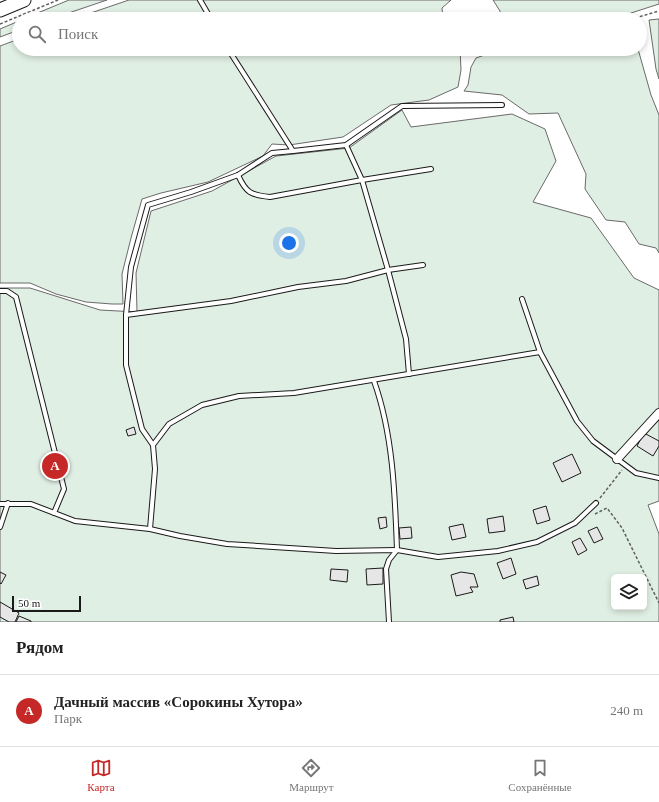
<!DOCTYPE html>
<html lang="ru">
<meta charset="utf-8">
<style>
body{margin:0;font-family:Georgia,serif;background:#f6f6f6;color:#222}
.controls{position:absolute;right:12px;bottom:12px;display:grid;overflow:hidden;border-radius:6px;box-shadow:0 2px 6px #0003}
.controls button{width:36px;height:36px;display:grid;place-items:center;padding:0;border:0;border-bottom:1px solid #e0e0e0;background:#fff;color:#222;font:20px sans-serif}
.scale{position:absolute;left:12px;bottom:10px;width:69px;box-sizing:border-box;padding-left:4px;border:2px solid #1a1a1a;border-top:0;font-size:11px;line-height:14px;white-space:nowrap;color:#1a1a1a;-webkit-text-stroke:3px #fff;paint-order:stroke}
.you{position:absolute;left:289px;top:243px;width:14px;height:14px;margin:-10px;border:3px solid #fff;border-radius:50%;background:#1a73e8;box-shadow:0 0 0 6px #1a73e833}
.badge{display:grid;place-items:center;width:26px;height:26px;border-radius:50%;background:#c62828;color:#fff;font-size:13px;font-weight:700}
.pin{position:absolute;translate:-50% -50%;border:2px solid #fff;box-shadow:0 1px 4px #0006}
.list{margin:0;padding:0;list-style:none}
h2{display:flex;justify-content:space-between;align-items:center;height:52px;margin:0;padding:0 16px;font-size:17px}
h2 small{font-size:13px;font-weight:400;color:#767676}
.list li{display:grid;grid-template-columns:26px 1fr auto;gap:12px;align-items:center;box-sizing:border-box;height:72px;padding:0 16px;border-top:1px solid #e0e0e0}
.list b{display:block;font-size:15px;white-space:nowrap}
.list p{margin:0;font-size:13px;white-space:nowrap;color:#767676}
.list em{font-size:13px;font-style:normal;color:#767676}
.icon{flex:none;width:22px;height:22px;fill:none;stroke:currentColor;stroke-width:2;stroke-linecap:round;stroke-linejoin:round}
.map{position:relative;flex:none;width:659px;height:622px;overflow:hidden}
.search{position:absolute;background:#fff;box-shadow:0 2px 6px #0003;left:12px;right:12px;top:12px;height:44px;display:flex;align-items:center;gap:10px;box-sizing:border-box;padding:0 14px;border-radius:22px;color:#767676;font-size:15px}
.sheet{height:124px;background:#fff}
nav{display:flex;justify-content:space-around;align-items:center;box-sizing:border-box;height:56px;border-top:1px solid #e0e0e0;background:#fff;font-size:11px;color:#767676}
nav a{display:grid;justify-items:center;gap:2px}
nav .on{color:#c62828}
.map>svg:first-child{display:block}
.green{fill:#e0efe3;stroke:#6a6a6a;fill-rule:evenodd}
.building{fill:#e6e6e6;stroke:#1a1a1a}
.lines{fill:none;stroke-linecap:round;stroke-linejoin:round}
.service-casing{stroke:#1a1a1a;stroke-width:6}
.minor-casing{stroke:#1a1a1a;stroke-width:10}
.primary-casing{stroke:#1a1a1a;stroke-width:15}
.path{stroke:#5f5f5f;stroke-width:1.5;stroke-dasharray:3 2;stroke-linecap:butt}
.service{stroke:#fff;stroke-width:4}
.minor{stroke:#fff;stroke-width:8}
.primary{stroke:#fff;stroke-width:13}
</style>
<div class="map">
<svg width="659" height="622" viewBox="0 0 659 622">
<rect width="100%" height="100%" fill="#fff"/>
<g class="green">
<polygon points="69,0 107,0 51,19 23,19"/>
<polygon points="129,0 451,0 442,8 443,19 73,19"/>
<polygon points="493,0 659,0 659,4 631,13 627,19 501,19 500,11"/>
<polygon points="659,19 659,79 656,69 649,20"/>
<polygon points="19,21 19,30 0,37 0,29"/>
<polygon points="19,39 19,49 460,49 461,70 458,87 429,100 391,105 343,137 289,145 272,144 263,156 208,182 161,193 142,199 131,238 122,274 123,304 112,304 86,302 56,294 30,283 0,283 0,46"/>
<polygon points="495,49 638,49 651,95 659,115 659,253 656,248 639,244 625,222 606,220 585,189 586,174 558,113 529,114 502,95 464,91 468,85 471,67 476,58 493,52"/>
<path d="M402 110 411 127 512 114 545 129 556 161 533 202 591 218 634 278 659 290V501L648 505 659 534V622H0V288H30L100 310 137 312 136 273 151 211 212 191 276 156 349 148ZM614 577H644V607H614Z"/>
</g>
<g class="building">
<polygon points="134,427 136,434 128,436 126,430"/>
<polygon points="644,433 659,441 659,446 653,456 637,446"/>
<polygon points="572,454 581,473 562,482 553,463"/>
<polygon points="546,506 550,520 537,524 533,510"/>
<polygon points="503,516 505,531 489,533 487,519"/>
<polygon points="386,517 387,527 380,529 378,518"/>
<polygon points="463,524 466,537 452,540 449,527"/>
<polygon points="411,527 412,538 400,539 399,528"/>
<polygon points="597,527 603,539 594,543 588,531"/>
<polygon points="580,538 587,550 578,555 572,542"/>
<polygon points="511,558 516,574 503,579 497,563"/>
<polygon points="383,568 383,584 367,585 366,569"/>
<polygon points="331,569 348,570 347,582 330,580"/>
<polygon points="0,572 6,575 1,584 0,583"/>
<polygon points="461,572 474,574 478,587 470,587 473,592 456,596 451,575"/>
<polygon points="537,576 539,585 526,589 523,580"/>
<polygon points="0,602 19,613 15,622 9,622 0,617"/>
<polygon points="19,616 31,621 31,622 16,622"/>
<polygon points="513,617 514,622 500,622 500,620"/>
</g>
<g class="lines">
<defs>
<g id="service">
<polyline points="200,0 211,19"/>
<polyline points="228,49 293,151 272,153 238,175"/>
<polyline points="346,145 362,180 388,270 406,339 409,374"/>
<polyline points="293,151 346,145 402,106 502,105"/>
<polyline points="0,291 7,291 16,297 64,489 54,513"/>
<polyline points="522,299 540,352 577,421 593,441 636,473 659,478"/>
<path d="M126 315 131 267 148 205 191 192 238 175C246 193 251 195 270 197L362 180 431 169"/>
<path d="M374 381C393 434 395 494 397 550L389 560 386 569 389 622"/>
<polyline points="153,445 142,429 126,365 126,315 231,301 298,287 346,281 388,270 423,265"/>
<polyline points="0,504 31,504 75,521 150,529 180,536 227,544 336,551 397,550 438,557 498,551 537,542 575,523 596,503"/>
<polyline points="0,527 8,503"/>
<polyline points="150,529 155,469 153,445 169,424 202,405 239,396 294,393 540,352"/>
</g>
<polyline id="minor" points="617,459 659,413"/>
<polyline id="primary" points="0,10 24,0"/>
</defs>
<use href="#service" class="service-casing"/>
<use href="#minor" class="minor-casing"/>
<use href="#primary" class="primary-casing"/>
<g class="path">
<polyline points="635,18 659,11"/>
<polyline points="0,24 58,0"/>
<polyline points="600,498 622,470"/>
<polyline points="595,514 607,508 622,528 659,603"/>
</g>
<use href="#service" class="service"/>
<use href="#minor" class="minor"/>
<use href="#primary" class="primary"/>
</g>
</svg>
<div class="controls">
<button><svg class="icon" aria-label="layers" viewBox="0 0 24 24"><path d="M12 4l9 5-9 5-9-5zM3 14l9 5 9-5"/></svg></button>
</div>
<div class="scale">50 m</div>
<div class="you"></div>
<div class="pin badge" style="left:55px;top:466px">A</div>
<div class="search"><svg class="icon" aria-label="search" viewBox="0 0 24 24"><circle cx="10" cy="10" r="6"/><path d="M15 15l6 6"/></svg>Поиск</div>
</div>
<section class="sheet">
<h2>Рядом<small></small></h2>
<ul class="list">
<li><span class="badge">A</span><div><b>Дачный массив «Сорокины Хутора»</b><p>Парк</p></div><em>240 m</em></li>
</ul>
</section>
<nav>
<a class="on"><svg class="icon" aria-label="map" viewBox="0 0 24 24"><path d="M3 6l6-2 6 2 6-2v14l-6 2-6-2-6 2zM9 4v14M15 6v14"/></svg>Карта</a>
<a><svg class="icon" aria-label="directions" viewBox="0 0 24 24"><path d="M12 3l9 9-9 9-9-9zM9 14v-3h6M13 9l2 2-2 2"/></svg>Маршрут</a>
<a><svg class="icon" aria-label="saved" viewBox="0 0 24 24"><path d="M7 4h10v16l-5-4-5 4z"/></svg>Сохранённые</a>
</nav>
